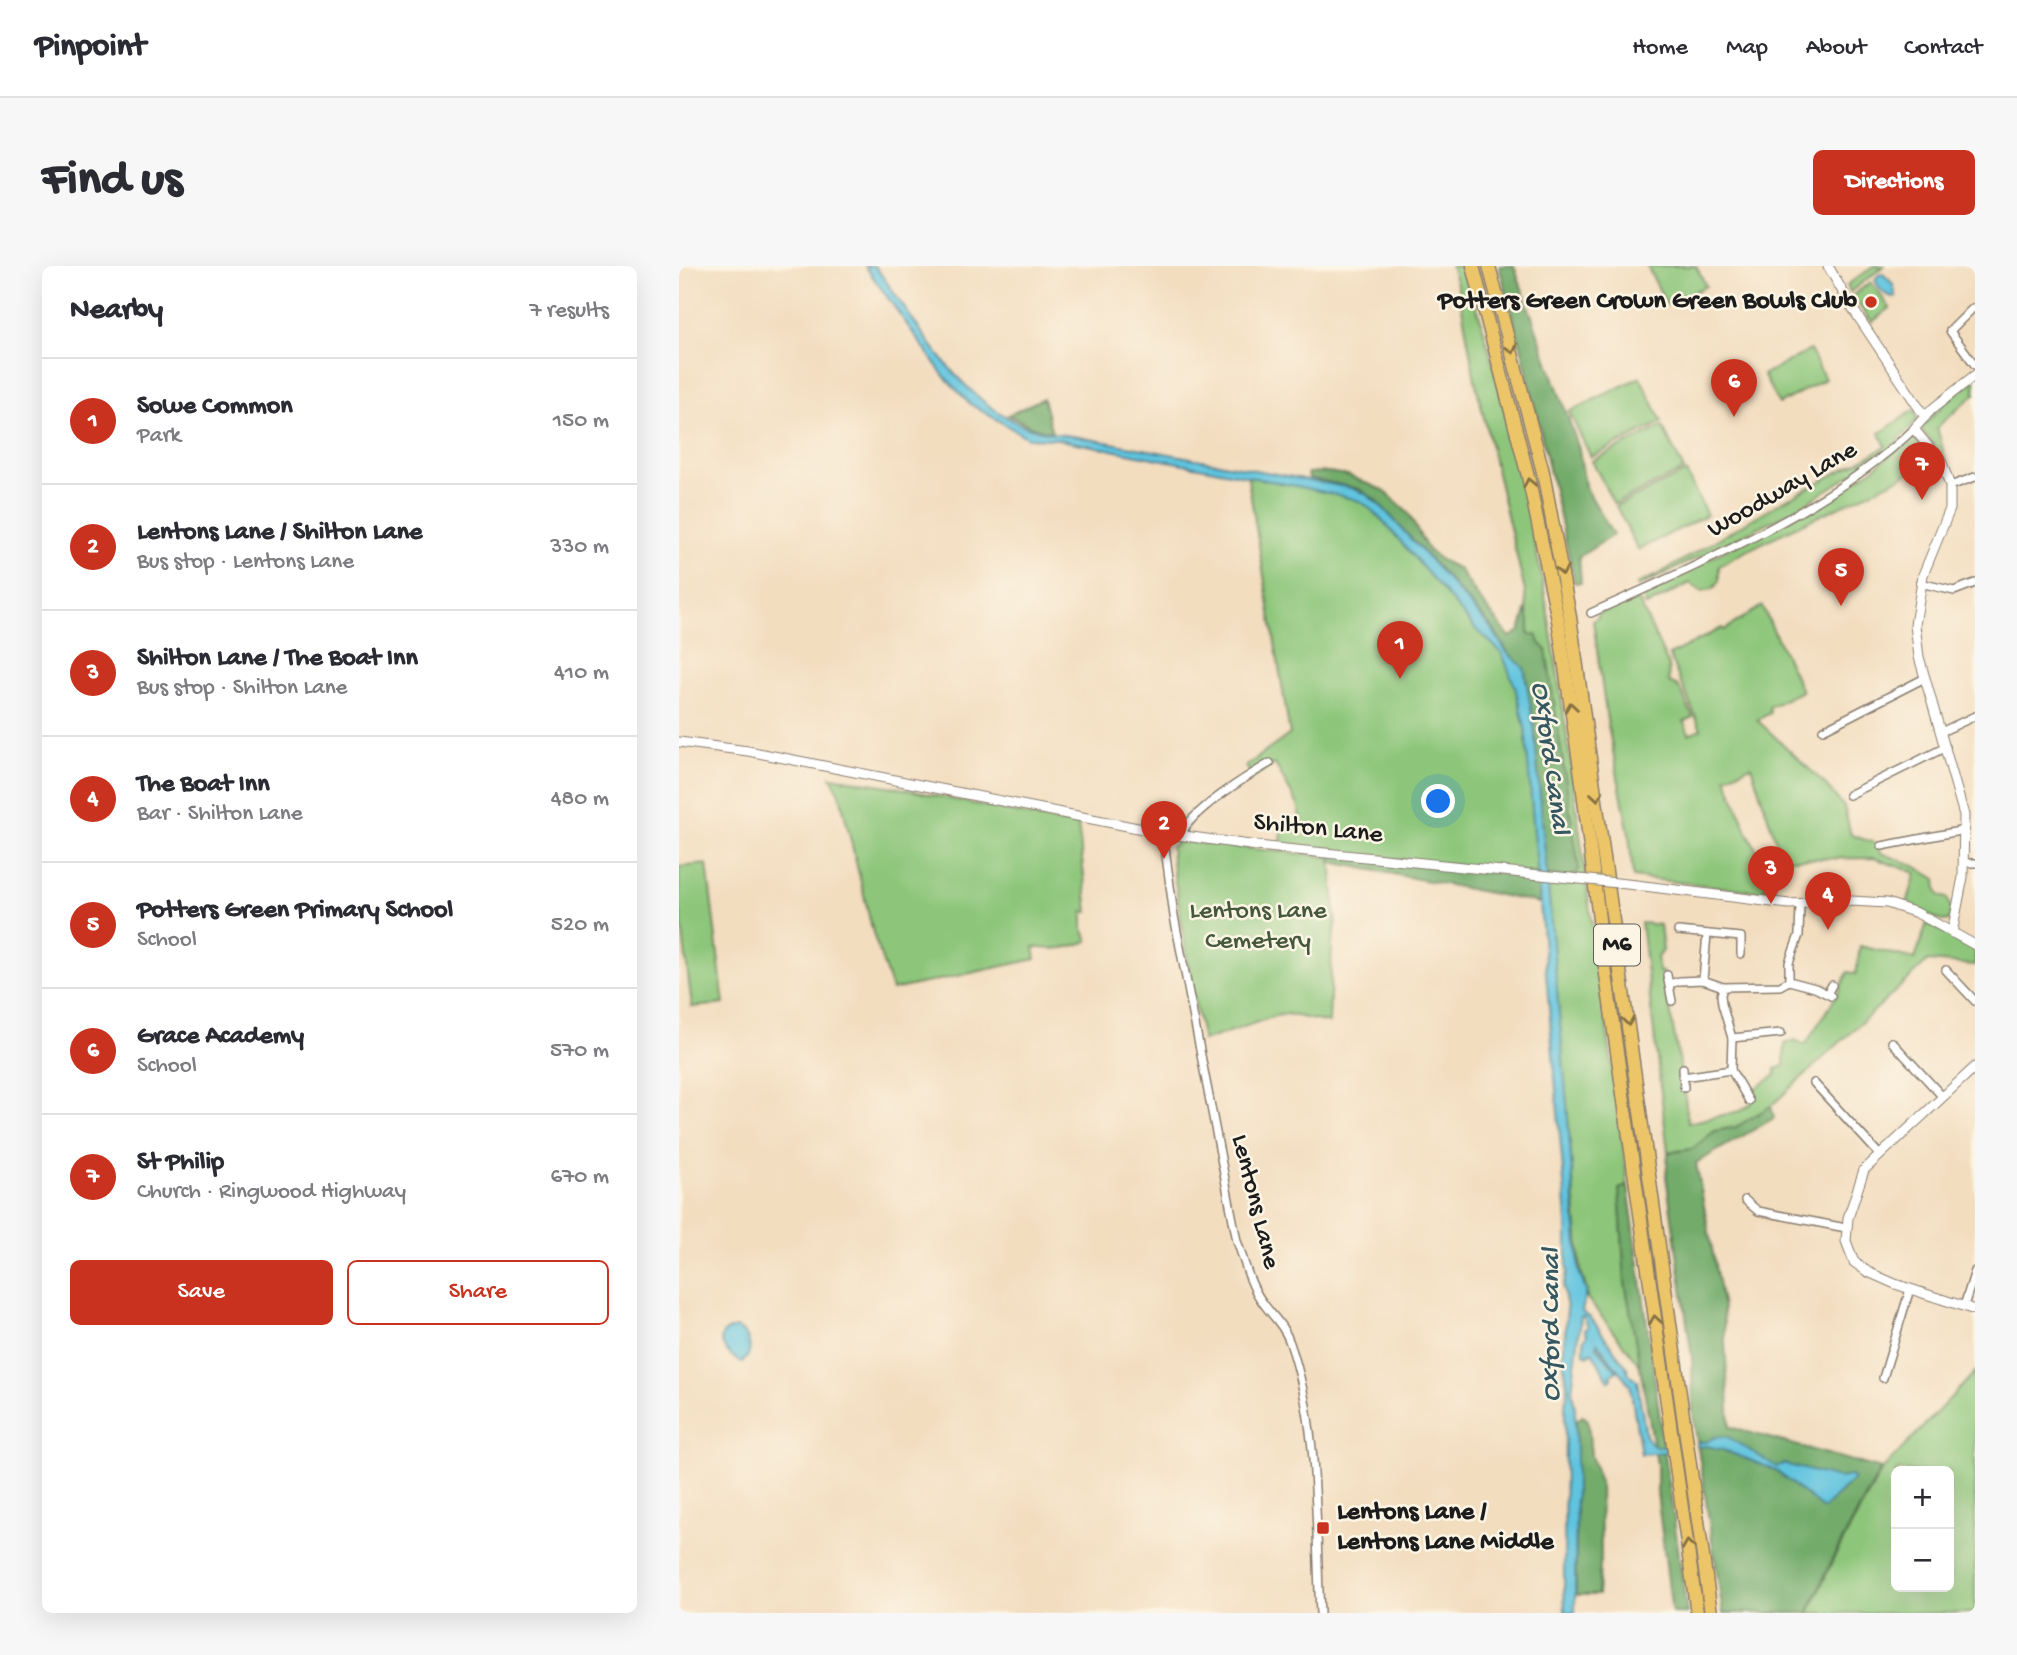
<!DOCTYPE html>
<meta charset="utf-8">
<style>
body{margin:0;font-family:"Gochi Hand",sans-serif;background:#f7f7f7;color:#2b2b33}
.controls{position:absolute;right:21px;bottom:21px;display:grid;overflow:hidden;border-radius:10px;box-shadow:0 7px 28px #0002}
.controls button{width:63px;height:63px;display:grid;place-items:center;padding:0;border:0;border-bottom:2px solid #e1e1e2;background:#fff;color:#2b2b33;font:35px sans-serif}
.you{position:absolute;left:760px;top:536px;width:24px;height:24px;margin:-18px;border:5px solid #fff;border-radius:50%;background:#1a73e8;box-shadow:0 0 0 10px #1a73e833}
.badge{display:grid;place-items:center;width:46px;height:46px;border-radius:50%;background:#c8321e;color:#fff;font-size:23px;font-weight:700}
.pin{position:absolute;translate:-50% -58px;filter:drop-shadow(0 2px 4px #0008)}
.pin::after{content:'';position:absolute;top:37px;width:24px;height:21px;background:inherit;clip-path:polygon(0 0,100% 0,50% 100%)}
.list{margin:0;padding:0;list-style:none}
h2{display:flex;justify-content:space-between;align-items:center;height:91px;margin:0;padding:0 28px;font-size:30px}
h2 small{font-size:23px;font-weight:400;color:#7c7c81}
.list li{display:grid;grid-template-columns:46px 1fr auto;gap:21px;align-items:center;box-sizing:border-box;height:126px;padding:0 28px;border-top:2px solid #e1e1e2}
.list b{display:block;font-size:26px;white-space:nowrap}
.list p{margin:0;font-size:23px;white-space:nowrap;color:#7c7c81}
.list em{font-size:23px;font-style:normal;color:#7c7c81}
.actions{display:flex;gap:14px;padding:21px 28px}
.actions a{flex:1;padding:16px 0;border:2px solid #c8321e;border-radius:10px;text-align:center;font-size:24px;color:#c8321e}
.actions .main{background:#c8321e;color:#fff}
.map{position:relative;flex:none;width:1296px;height:1347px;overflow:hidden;border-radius:10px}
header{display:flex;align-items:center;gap:42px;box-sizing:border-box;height:98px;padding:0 35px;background:#fff;border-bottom:2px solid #e1e1e2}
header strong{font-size:33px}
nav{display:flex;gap:38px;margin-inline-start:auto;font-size:24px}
.intro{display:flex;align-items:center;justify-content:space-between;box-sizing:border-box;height:168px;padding:0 42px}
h1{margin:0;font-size:49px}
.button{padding:18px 32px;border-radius:10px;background:#c8321e;color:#fff;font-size:24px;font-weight:700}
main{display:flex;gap:42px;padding:0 42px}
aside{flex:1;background:#fff;border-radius:10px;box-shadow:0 7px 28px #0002}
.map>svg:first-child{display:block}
.green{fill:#8dc67a;stroke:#54714b;stroke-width:2;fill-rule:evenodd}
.forest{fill:#72ab6a;stroke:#476443;stroke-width:2}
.water{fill:#61c4df;stroke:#3e707e;stroke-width:2}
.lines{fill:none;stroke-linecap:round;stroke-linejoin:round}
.minor-casing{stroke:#887c6e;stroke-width:10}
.tertiary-casing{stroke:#887c6e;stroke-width:11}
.motorway-casing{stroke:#887c6e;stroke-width:15}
.minor{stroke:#fff;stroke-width:7}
.tertiary{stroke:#fff;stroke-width:9}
.motorway{stroke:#edc569;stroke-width:12}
.tertiary-bridge-casing{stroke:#887c6e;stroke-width:11;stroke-linecap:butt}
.tertiary-bridge{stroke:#fff;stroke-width:9}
.oneway{stroke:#847042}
.poi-dot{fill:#c8321e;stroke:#fcf5e5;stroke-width:2.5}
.labels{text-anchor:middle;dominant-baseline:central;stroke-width:5;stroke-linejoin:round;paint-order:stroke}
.shield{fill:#fcf5e5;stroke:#5f5d58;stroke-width:2}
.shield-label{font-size:24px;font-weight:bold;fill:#1c1c1c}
.poi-label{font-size:26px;font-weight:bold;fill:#1c1c1c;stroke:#fcf5e5;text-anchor:end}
.street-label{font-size:26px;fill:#1c1c1c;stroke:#fcf5e5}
.park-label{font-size:26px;fill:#44583d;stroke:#fcf5e5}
.water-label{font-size:28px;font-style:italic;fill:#345760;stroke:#fcf5e5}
</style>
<header>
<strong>Pinpoint</strong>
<nav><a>Home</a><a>Map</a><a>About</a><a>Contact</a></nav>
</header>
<div class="intro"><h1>Find us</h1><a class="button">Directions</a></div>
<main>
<aside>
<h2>Nearby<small>7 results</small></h2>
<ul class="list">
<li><span class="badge">1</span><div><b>Sowe Common</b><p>Park</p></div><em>150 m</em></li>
<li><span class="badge">2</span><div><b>Lentons Lane / Shilton Lane</b><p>Bus stop · Lentons Lane</p></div><em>330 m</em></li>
<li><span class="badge">3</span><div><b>Shilton Lane / The Boat Inn</b><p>Bus stop · Shilton Lane</p></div><em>410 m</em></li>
<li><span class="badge">4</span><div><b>The Boat Inn</b><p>Bar · Shilton Lane</p></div><em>480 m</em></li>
<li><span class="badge">5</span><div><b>Potters Green Primary School</b><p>School</p></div><em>520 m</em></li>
<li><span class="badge">6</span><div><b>Grace Academy</b><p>School</p></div><em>570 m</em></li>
<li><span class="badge">7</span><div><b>St Philip</b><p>Church · Ringwood Highway</p></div><em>670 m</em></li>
</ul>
<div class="actions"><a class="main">Save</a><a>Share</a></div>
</aside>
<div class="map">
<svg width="1296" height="1347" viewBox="0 0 1296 1347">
<rect width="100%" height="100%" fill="#fcf5e5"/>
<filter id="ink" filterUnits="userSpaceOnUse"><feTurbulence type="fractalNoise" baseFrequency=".0143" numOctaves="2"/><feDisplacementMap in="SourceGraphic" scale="14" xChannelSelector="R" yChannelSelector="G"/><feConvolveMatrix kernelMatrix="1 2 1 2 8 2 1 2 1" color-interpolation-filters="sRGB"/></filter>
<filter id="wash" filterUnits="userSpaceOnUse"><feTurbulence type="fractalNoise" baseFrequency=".00686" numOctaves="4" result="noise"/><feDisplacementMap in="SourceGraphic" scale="28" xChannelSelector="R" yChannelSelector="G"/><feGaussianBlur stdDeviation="1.57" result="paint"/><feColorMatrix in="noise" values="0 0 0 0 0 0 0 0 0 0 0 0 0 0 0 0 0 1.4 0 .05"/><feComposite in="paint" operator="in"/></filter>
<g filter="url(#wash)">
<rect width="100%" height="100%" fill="#f3ddbf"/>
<g class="green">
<path d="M772 0H786C817 103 843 207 863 313 881 413 894 515 907 616 921 717 937 818 949 920L940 923 946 1016 962 1101 908 1032V1025L902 1006 868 609 891 612 849 369C852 356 846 339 846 325L796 114 780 25Z"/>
<polygon points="968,0 1017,0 1027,20 988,39"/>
<polygon points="1195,0 1205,0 1171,26 1168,19"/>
<polygon points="1192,16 1211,42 1193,56 1173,30"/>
<polygon points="1131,84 1146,113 1100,138 1084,109"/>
<polygon points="961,111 983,156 912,191 890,146"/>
<polygon points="1296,113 1296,128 1258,161 1267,194 1244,166 1243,161 1266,137"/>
<polygon points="1235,144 1238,150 1237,156 1210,184 1123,240 959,321 958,318 978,309 1102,236 1207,181 1201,167"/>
<polygon points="983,160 1005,204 935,238 913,195"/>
<path d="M1233 170 1255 194C1185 233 1109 260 1040 300V315L1034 323 1022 325 1011 317 967 340 964 330 968 325 1160 225 1195 202Z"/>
<polygon points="1007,206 1028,249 959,284 937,240"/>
<polygon points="568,207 684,232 818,376 843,422 862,608 602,582 603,558 621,557 620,541 596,498 574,512 567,500 611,468"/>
<polygon points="954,331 960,335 989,398 990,416 999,420 1014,451 1005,455 1010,468 1022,463 990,389 1043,362 1045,364 1083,340 1123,425 1090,441 1091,447 1078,454 1145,517 1165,541 1172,569 1199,578 1202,587 1234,599 1257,613 1258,625 1261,630 1268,632 1271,640 1271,654 1262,655 1228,638 1237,607 1195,592 1106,593 1100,584 1072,500 1047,511 1068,565 1087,602 1086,626 954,611 950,568 928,454 914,355 919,351 919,348"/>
<path d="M152 511 216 521 379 556 399 558 409 646H404V662L409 675C390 682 375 685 355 681L357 693 213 724 194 667 161 529Z"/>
<polygon points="500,575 652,591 657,661 653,678 650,757 608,748 596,750 524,775 513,723 493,595 492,581"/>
<polygon points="28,598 45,738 13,741 0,636 0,601"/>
<polygon points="962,657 981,659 984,685 978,691 980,706 984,706 1005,822 1009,857 1061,845 1072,838 1075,823 1097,809 1096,803 1105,800 1106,778 1116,774 1126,779 1158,729 1169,706 1177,708 1181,680 1236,693 1248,657 1296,683 1296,699 1249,695 1092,840 1057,861 1036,865 1013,883 989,886"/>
<path d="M1296 1106V1347H1130L1154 1294 1203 1204ZM1270 1205V1321H1217V1205Z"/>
</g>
<g class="forest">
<polygon points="820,0 835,0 900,183 906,220 934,269 900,291 902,317 896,317 843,84"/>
<polygon points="364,132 373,167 351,160 329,149"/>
<polygon points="649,206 669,209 706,225 729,247 749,284 760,293 780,303 799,331 831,371 841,365 847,344 850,354 850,368 857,369 861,377 867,383 900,603 891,612 868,609 855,462 846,405 828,385 814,362 697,234 680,223 630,212 629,207"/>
<polygon points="653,587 858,608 861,637 652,596"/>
<polygon points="1092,840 1095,852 1017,897 1044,1042 1051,1161 1202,1203 1153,1294 1129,1347 1044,1347 1014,1149 1013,1092 987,910 989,887 1013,883 1036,865 1057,861"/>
<polygon points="949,920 1008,1347 993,1347 978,1227 978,1198 946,1016 940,923"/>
<polygon points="904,1150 909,1154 912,1190 921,1216 922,1285 919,1329 897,1329 897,1154"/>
</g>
<g class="water">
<path d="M186 0H196C238 57 279 134 348 161 364 167 379 168 395 170L672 222 687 228 705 243 813 363 827 385 845 402 855 461 888 838 900 1005 907 1025 903 1046 912 1052 947 1100 950 1108 958 1114 967 1170 975 1180 987 1181 988 1186 962 1188 951 1119 918 1077V1081L938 1105 932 1109 933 1113 930 1115 913 1086 908 1090 905 1087V1074L908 1070 906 1063 909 1061 905 1051H902L893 1124 896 1142 897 1194 896 1347H886L885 1319 886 1139 889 1123 884 1093 888 1042 884 1021 888 1007V952L846 462 836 421 823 387 795 361 704 255 687 239 675 233 622 221 377 173 349 172 291 138 265 110Z"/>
<path d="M1201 8H1204L1214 18 1217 31C1206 31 1199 23 1196 13Z"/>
<path d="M58 1062C71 1069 76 1087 63 1096 48 1090 28 1066 58 1062Z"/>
<polygon points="1036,1171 1049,1171 1098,1201 1105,1198 1160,1212 1172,1210 1175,1213 1144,1243 1096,1204 1044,1184 1028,1180 1018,1181 1018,1176 1027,1176"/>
</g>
</g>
<g filter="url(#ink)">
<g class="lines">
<defs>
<g id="minor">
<polyline points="1294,42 1271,65 1296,99"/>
<polyline points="1271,220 1296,211"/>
<polyline points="1241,317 1275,325 1296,317"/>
<path d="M912 347C1019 299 1150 244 1235 163"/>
<polyline points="1144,464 1246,412"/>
<polyline points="1262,466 1296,450"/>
<polyline points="1170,529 1267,481"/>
<path d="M484 567 495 650 558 975C565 994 570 1017 582 1034 592 1049 605 1059 611 1077 641 1163 636 1258 641 1347"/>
<path d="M503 568C510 546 570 509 591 497"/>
<polyline points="1203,580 1286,564"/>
<polyline points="1285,597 1296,597"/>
<polyline points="999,665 1062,671 1062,688"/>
<polyline points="1267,704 1296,735"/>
<polyline points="988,709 993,735"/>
<polyline points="1024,714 1028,668"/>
<polyline points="1110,715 1110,697 1120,669 1121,638"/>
<polyline points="990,718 1001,715 1024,714 1044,721 1101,720 1110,715 1136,722 1152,730"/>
<polyline points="1044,721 1042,729 1043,738 1053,772 1052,804 1070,835"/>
<polyline points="1148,728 1153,719"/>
<polyline points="1053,772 1102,767"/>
<polyline points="1213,776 1263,830"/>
<polyline points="1004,802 1005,822"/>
<polyline points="1004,811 1052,804"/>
<polyline points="1135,817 1200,888"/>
<polyline points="1066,934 1079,945 1167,962"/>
<polyline points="1285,1040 1296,1005"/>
<polyline points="1204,1112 1231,1023"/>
</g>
<g id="tertiary">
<polyline points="1149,0 1172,40 1246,151"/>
<polyline points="0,476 69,485 484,567 578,580 891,612"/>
<polyline points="957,619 1110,638 1172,635 1208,637 1238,647 1296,679"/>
<polyline points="1273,667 1284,611 1285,549 1240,391 1236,359 1244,309 1271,243 1271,220 1263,197 1235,163 1252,144 1296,109"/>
<polyline points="1296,801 1185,904 1169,952 1167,975 1175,996 1189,1006 1216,1018 1296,1044"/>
</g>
<g id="motorway">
<polyline points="794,0 849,210 879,354 902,509 926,702 1018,1347"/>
<polyline points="810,0 864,206 891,351 1032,1347"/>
</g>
</defs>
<use href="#minor" class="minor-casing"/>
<use href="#tertiary" class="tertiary-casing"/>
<use href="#motorway" class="motorway-casing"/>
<use href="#minor" class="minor"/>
<use href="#tertiary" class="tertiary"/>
<use href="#motorway" class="motorway"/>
<defs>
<polyline id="tertiary-bridge" points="891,612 957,619"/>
</defs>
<use href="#tertiary-bridge" class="tertiary-bridge-casing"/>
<use href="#tertiary-bridge" class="tertiary-bridge"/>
</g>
<defs><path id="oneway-chevron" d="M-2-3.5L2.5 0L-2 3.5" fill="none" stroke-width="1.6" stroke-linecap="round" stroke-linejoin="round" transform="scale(1.75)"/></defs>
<g class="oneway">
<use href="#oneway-chevron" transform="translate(833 83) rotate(76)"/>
<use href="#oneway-chevron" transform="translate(850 217) rotate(-102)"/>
<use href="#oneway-chevron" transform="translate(883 305) rotate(79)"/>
<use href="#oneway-chevron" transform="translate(892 441) rotate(-98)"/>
<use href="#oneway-chevron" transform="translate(918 530) rotate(82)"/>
<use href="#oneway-chevron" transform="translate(949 755) rotate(82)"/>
<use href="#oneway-chevron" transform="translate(976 1054) rotate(-98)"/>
<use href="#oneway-chevron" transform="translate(1009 1279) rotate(-98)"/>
</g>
</g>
<g class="poi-dot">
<circle cx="1192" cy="36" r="7"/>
<rect x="637" y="1255" width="14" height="14" rx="3.5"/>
</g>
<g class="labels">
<rect class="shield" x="915" y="658.5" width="46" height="41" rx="5"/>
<g class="shield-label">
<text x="938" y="679">M6</text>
</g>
<g class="poi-label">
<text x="1178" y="36">Potters Green Crown Green Bowls Club</text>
<text x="658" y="1247" text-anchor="start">Lentons Lane /<tspan x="658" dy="30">Lentons Lane Middle</tspan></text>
</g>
<g class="street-label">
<text transform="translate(1104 225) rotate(-30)">Woodway Lane</text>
<text transform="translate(639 564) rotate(6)">Shilton Lane</text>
<text transform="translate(575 936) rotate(76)">Lentons Lane</text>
</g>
<g class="park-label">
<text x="579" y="646">Lentons Lane<tspan x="579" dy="30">Cemetery</tspan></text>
</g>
<g class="water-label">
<text transform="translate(870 492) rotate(82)">Oxford Canal</text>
<text transform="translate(873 1059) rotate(-90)">Oxford Canal</text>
</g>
</g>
</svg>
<div class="controls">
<button>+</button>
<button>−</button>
</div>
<div class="you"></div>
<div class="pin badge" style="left:721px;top:413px">1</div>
<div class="pin badge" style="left:485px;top:593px">2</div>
<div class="pin badge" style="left:1092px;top:638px">3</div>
<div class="pin badge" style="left:1149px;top:664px">4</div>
<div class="pin badge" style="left:1162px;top:340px">5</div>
<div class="pin badge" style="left:1055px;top:151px">6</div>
<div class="pin badge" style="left:1243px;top:234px">7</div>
</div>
</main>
